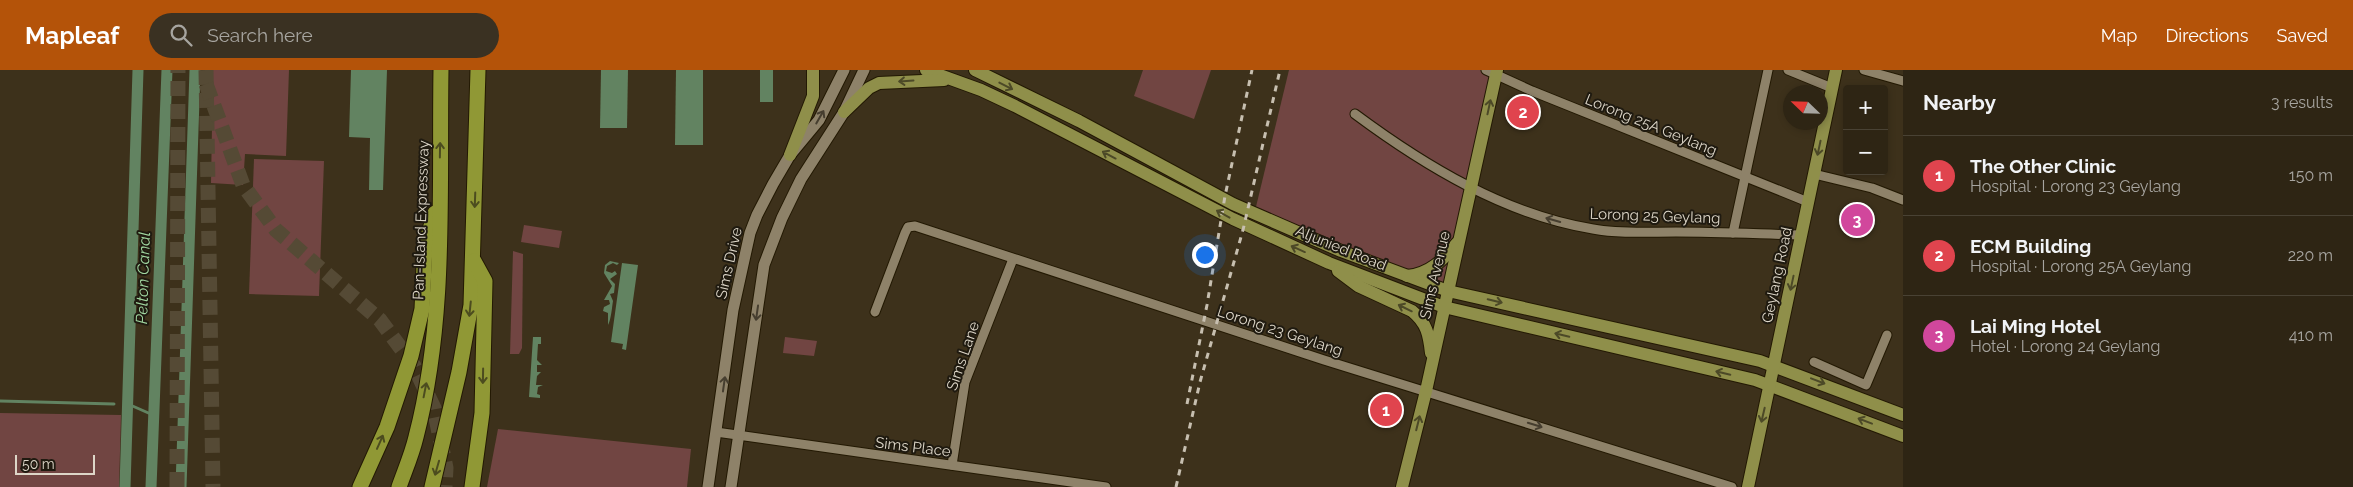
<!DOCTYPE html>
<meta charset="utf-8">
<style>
body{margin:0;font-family:Raleway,sans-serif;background:#3a3122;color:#f1f3f6}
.controls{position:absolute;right:15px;top:15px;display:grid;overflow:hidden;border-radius:5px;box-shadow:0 2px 8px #0003}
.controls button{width:45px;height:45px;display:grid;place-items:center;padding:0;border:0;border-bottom:1px solid #494234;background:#2e2514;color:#f1f3f6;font:25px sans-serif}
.compass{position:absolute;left:1783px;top:15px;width:45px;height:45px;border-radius:50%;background:#2e2514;box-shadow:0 2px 8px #0003;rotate:293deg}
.scale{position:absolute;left:15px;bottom:12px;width:80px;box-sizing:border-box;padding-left:5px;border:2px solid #ddd6c8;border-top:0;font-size:14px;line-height:18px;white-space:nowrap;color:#ddd6c8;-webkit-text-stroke:4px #1f1a10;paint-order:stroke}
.you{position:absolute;left:1204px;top:184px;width:18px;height:18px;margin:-12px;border:4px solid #fff;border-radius:50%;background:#1a73e8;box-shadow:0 0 0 8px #1a73e833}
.badge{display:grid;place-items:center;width:32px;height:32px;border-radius:50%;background:#b45309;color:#fff;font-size:16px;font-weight:700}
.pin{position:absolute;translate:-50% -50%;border:2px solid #fff;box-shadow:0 1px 5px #0006}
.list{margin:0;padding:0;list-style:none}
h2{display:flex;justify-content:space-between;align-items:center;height:65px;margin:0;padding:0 20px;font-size:21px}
h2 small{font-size:16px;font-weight:400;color:#a7a5a0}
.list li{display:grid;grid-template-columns:32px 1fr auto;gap:15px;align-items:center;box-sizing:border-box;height:80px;padding:0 20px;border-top:1px solid #494234}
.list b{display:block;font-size:19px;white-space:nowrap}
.list p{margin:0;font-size:16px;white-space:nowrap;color:#a7a5a0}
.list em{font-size:16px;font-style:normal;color:#a7a5a0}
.icon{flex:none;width:28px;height:28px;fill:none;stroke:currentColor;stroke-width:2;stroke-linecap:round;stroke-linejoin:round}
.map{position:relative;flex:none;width:1903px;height:417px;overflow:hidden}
header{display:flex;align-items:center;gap:30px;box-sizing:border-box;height:70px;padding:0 25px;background:#b45309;color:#fff}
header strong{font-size:24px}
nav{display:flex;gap:28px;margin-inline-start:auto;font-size:18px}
.search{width:350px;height:45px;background:#3a3122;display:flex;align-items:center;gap:12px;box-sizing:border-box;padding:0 18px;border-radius:28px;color:#a7a5a0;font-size:19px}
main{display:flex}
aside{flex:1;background:#2e2514}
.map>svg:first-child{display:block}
.green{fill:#714542}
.water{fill:#628361}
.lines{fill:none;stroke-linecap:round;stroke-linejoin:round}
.stream{stroke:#628361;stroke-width:3}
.canal{stroke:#628361;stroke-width:11}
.motorway-tunnel{stroke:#554a35;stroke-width:15;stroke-dasharray:15 8;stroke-linecap:butt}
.minor-casing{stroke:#231903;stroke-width:11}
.tertiary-casing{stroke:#231903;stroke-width:13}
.primary-casing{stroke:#231903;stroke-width:14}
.motorway-casing{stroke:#231903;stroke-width:17}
.minor{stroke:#8e8269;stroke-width:9}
.tertiary{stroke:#8e8269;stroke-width:11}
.primary{stroke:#8f8f4a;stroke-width:12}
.motorway{stroke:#909835;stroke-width:15}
.rail{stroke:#c7bfb0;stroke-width:3;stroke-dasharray:6 6;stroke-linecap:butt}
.oneway{stroke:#4c4927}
.oneway2{stroke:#463e2f}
.oneway3{stroke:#4c4c1f}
.labels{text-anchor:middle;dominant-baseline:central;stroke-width:4;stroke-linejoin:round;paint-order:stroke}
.street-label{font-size:15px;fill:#ddd6c8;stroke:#1f1a10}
.water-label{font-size:16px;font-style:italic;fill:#a1d7a0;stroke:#1f1a10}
</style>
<header>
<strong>Mapleaf</strong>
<div class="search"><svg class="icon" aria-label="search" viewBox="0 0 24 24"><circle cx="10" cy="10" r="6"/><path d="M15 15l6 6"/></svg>Search here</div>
<nav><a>Map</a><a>Directions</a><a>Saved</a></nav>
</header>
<main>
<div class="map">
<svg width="1903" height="417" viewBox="0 0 1903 417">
<rect width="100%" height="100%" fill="#3d311b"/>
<g class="green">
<polygon points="213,0 289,0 286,86 245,84 243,115 211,113"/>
<polygon points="1143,0 1211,0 1194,49 1134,26"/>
<polygon points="1289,0 1486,0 1496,6 1448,221 1254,145"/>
<polygon points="254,89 324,91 319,226 249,224"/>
<polygon points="524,155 562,161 559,178 521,172"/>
<polygon points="513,181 523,184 522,278 519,284 510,284"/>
<polygon points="785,267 817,271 814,286 783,283"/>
<polygon points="0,343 121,345 119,417 0,417"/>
<polygon points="498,359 691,379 687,417 487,417"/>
</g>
<g class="water">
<polygon points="351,0 387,0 383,120 369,120 370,68 349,67"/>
<polygon points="601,0 628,0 627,58 600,58"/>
<polygon points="676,0 703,0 703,75 675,75"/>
<rect x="760" y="0" width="13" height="32"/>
<path d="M610 191 619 193 617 195 613 193 607 196 606 201 612 203 615 201 617 204 610 209 615 214 614 223 610 224 613 231C612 237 611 250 608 255V243L603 241 604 237 610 234 609 230H604L612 216 604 203 605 195Z"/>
<polygon points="622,193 638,195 626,280 622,279 623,274 611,272"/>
<polygon points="533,267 541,267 541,274 538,274 537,290 542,295 537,295 537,302 541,302 537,306 536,315 543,315 538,317 537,324 540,325 540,328 529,327"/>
</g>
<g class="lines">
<g class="stream">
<polyline points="0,331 114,334"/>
<polyline points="128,334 153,345"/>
</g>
<g class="canal">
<polyline points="125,417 138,0"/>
<polyline points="151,417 167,0"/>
<polyline points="181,417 195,0"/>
</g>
<g class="motorway-tunnel">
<polyline points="206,0 213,417"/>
<polyline points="206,14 243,115 276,160 380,250 414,296 434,338 446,398 445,417"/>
<polyline points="177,417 178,0"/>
</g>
<defs>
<g id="minor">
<polyline points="1486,0 1532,21 1808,132"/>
<polyline points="1788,0 1832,18"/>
<polyline points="1864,0 1903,11"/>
<path d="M1355 44C1425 96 1506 145 1593 159 1620 164 1649 162 1676 162 1718 162 1760 164 1802 165"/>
<polyline points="1814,104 1872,118 1903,130"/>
<polyline points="1733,163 1768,0"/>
<polyline points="875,242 905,163 908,157 915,156 1324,290 1732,417"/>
<polyline points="1814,292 1866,315 1887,265"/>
<polyline points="716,362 1106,417"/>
<polyline points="952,395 965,312 1013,189"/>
</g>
<g id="tertiary">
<polyline points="708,417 733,240 750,163 757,145 773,114 790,85 819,50 844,0"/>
<polyline points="731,417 764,195 782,148 801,109 844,42 864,0"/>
</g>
<g id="primary">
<polyline points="926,0 981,20 1015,36 1233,149 1329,193 1444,237 1755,310 1903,366"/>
<polyline points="975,0 1079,51 1233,134 1341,181 1448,221 1760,291 1903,345"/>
<polyline points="844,42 869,18 879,13 944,10"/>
<polyline points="790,85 813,26 813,0"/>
<path d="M1338 201 1358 216 1412 241C1427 253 1429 265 1431 283"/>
<path d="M1407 206C1430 204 1443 190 1457 173"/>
<polyline points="1402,417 1426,321 1497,0"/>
<polyline points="1748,417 1836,0"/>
</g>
<g id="motorway">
<polyline points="360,417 387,357 411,286 422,239 425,176 435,143"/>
<path d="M399 417C405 400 412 384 416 367 447 248 439 122 441 0"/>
<polyline points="432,417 459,302 471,235 478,0"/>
<polyline points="472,417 482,343 485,211 474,191"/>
</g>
</defs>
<use href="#minor" class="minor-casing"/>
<use href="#tertiary" class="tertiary-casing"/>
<use href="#primary" class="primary-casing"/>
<use href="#motorway" class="motorway-casing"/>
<use href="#minor" class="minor"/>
<use href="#tertiary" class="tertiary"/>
<use href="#primary" class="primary"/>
<use href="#motorway" class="motorway"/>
<g class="rail">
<polyline points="1187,334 1207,235 1225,126 1252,0"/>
<polyline points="1176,417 1200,312 1243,160 1280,0"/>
</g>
</g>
<defs><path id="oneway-shaft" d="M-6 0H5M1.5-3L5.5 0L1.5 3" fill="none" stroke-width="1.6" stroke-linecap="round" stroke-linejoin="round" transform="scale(1.25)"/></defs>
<g class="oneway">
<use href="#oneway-shaft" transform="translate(906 11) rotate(176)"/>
<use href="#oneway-shaft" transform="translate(1006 16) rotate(27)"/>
<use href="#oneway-shaft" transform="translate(1489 37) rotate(-78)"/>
<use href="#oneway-shaft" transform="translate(1819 78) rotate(102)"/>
<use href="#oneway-shaft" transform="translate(1109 85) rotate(-152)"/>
<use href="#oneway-shaft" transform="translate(1223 144) rotate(-151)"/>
<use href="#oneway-shaft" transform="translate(1298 179) rotate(-156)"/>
<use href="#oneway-shaft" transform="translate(1792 213) rotate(102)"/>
<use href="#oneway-shaft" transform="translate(1495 231) rotate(13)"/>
<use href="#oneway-shaft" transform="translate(1405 238) rotate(-154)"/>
<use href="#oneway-shaft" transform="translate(1562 265) rotate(-167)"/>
<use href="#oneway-shaft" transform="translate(1723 303) rotate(-167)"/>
<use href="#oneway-shaft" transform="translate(1818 311) rotate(21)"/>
<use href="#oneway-shaft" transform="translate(1763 345) rotate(103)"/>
<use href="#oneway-shaft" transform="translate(1865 351) rotate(-159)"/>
<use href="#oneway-shaft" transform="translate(1418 353) rotate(-76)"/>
</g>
<g class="oneway2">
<use href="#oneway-shaft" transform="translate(820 47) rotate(-60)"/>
<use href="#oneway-shaft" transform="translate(1553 150) rotate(-164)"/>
<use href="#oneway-shaft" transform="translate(757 243) rotate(98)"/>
<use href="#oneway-shaft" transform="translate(724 314) rotate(-82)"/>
<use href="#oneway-shaft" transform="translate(1535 355) rotate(17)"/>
</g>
<g class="oneway3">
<use href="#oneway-shaft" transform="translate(440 80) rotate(-89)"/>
<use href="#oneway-shaft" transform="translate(475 130) rotate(92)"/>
<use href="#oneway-shaft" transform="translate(470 239) rotate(96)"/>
<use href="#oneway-shaft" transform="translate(483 306) rotate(91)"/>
<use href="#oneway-shaft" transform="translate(425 320) rotate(-79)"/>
<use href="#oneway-shaft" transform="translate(380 372) rotate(-66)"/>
<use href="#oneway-shaft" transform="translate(437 398) rotate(106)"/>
</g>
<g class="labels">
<g class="street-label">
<text transform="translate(1651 55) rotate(22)">Lorong 25A Geylang</text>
<text transform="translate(1655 146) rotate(2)">Lorong 25 Geylang</text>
<text transform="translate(421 150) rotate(-88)">Pan-Island Expressway</text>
<text transform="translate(1341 178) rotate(22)">Aljunied Road</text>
<text transform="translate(729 193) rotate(-77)">Sims Drive</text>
<text transform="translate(1435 205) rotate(-77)">Sims Avenue</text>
<text transform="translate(1777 205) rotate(-78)">Geylang Road</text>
<text transform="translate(1280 261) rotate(18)">Lorong 23 Geylang</text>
<text transform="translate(963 286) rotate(-71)">Sims Lane</text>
<text transform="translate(913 377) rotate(7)">Sims Place</text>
</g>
<g class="water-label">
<text transform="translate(143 208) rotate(-88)">Pelton Canal</text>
</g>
</g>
</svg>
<div class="controls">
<button>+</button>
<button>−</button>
</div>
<svg class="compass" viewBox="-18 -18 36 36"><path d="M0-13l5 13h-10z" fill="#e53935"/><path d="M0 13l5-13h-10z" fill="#a7a5a0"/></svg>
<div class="scale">50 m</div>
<div class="you"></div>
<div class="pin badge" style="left:1386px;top:340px;background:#e0444e">1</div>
<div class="pin badge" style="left:1523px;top:42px;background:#e0444e">2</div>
<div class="pin badge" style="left:1857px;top:150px;background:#d1479c">3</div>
</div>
<aside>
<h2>Nearby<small>3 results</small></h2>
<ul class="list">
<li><span class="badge" style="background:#e0444e">1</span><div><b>The Other Clinic</b><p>Hospital · Lorong 23 Geylang</p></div><em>150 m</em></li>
<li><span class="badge" style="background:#e0444e">2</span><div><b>ECM Building</b><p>Hospital · Lorong 25A Geylang</p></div><em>220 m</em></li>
<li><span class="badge" style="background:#d1479c">3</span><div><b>Lai Ming Hotel</b><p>Hotel · Lorong 24 Geylang</p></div><em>410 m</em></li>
</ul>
</aside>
</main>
